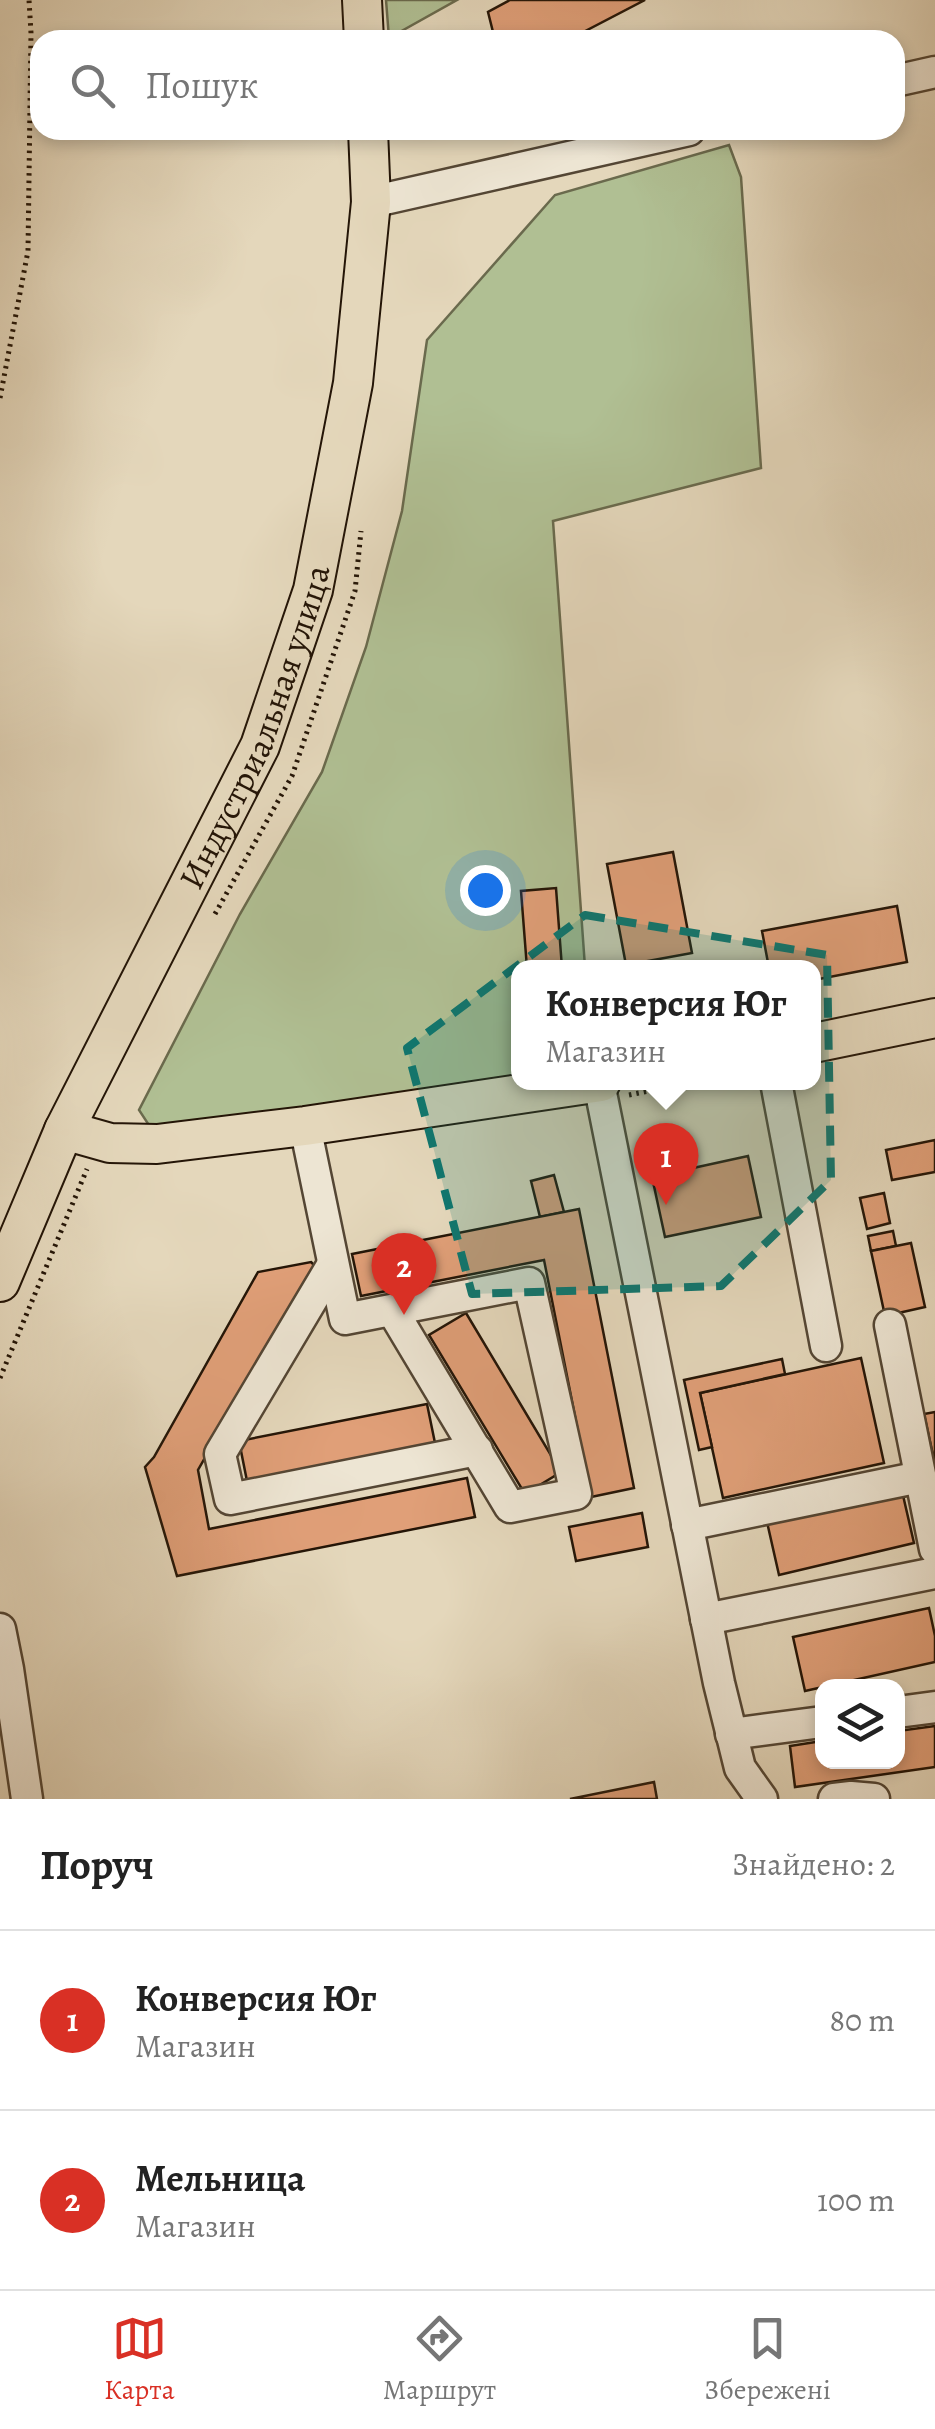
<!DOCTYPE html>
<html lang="uk">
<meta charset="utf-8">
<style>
body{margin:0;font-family:Alegreya,serif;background:#f6f6f6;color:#222}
.controls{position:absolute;right:30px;bottom:30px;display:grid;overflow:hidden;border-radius:20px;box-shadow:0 5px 15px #0003}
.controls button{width:90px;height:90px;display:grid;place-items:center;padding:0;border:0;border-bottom:2px solid #e0e0e0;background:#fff;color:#222;font:50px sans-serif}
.you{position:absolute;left:485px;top:890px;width:35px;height:35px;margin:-25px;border:8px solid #fff;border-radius:50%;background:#1a73e8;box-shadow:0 0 0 15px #1a73e833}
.badge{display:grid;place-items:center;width:65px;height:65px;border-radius:50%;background:#d93025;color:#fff;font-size:32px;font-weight:700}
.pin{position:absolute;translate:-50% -82px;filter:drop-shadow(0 2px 5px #0008)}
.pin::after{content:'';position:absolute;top:52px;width:35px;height:30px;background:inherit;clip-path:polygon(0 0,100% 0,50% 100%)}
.popup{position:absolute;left:511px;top:960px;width:310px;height:130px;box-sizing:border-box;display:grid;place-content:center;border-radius:20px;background:#fff;filter:drop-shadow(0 2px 8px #0005);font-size:32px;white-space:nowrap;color:#767676}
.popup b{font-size:38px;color:#222}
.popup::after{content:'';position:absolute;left:50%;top:100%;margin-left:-20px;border:20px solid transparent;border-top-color:#fff}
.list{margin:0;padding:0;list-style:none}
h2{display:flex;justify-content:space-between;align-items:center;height:130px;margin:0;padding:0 40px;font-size:42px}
h2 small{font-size:32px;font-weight:400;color:#767676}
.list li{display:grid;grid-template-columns:65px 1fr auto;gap:30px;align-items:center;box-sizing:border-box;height:180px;padding:0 40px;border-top:2px solid #e0e0e0}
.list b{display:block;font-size:38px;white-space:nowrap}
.list p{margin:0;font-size:32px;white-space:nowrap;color:#767676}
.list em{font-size:32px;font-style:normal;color:#767676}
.icon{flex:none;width:55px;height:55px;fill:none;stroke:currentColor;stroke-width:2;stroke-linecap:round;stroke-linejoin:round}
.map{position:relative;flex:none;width:935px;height:1799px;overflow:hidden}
.search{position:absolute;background:#fff;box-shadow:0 5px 15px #0003;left:30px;right:30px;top:30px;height:110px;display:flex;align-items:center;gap:25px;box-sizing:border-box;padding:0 35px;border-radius:30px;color:#767676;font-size:38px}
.sheet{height:490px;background:#fff}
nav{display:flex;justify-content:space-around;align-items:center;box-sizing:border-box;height:140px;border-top:2px solid #e0e0e0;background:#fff;font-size:28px;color:#767676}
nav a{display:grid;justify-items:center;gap:5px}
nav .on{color:#d93025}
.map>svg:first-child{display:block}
.green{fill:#b0bf93;stroke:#6a6a4d;stroke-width:2.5}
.building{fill:#e09f78;stroke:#241507;stroke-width:2.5}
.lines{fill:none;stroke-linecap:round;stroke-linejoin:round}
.minor-casing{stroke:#544634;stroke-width:35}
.major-casing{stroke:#241507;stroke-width:42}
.path{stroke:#241507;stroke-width:5;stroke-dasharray:2.5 5;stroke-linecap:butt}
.minor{stroke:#ede5d3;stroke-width:30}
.major{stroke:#e4d7bb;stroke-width:38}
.marked{fill:#0f766e;fill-opacity:0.2;stroke:#0f766e;stroke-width:8;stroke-dasharray:20 12;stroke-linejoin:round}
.labels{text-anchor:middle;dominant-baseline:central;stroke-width:8;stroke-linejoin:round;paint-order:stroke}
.street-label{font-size:35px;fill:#241507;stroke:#ede5d3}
</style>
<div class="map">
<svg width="935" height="1799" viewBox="0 0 935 1799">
<rect width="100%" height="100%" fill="#e4d7bb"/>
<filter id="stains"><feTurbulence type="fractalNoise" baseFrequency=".002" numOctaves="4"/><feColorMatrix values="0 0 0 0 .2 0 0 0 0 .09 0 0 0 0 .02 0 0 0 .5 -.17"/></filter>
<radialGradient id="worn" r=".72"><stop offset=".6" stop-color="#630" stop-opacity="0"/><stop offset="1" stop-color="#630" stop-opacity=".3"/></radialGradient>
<g class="green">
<polygon points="386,0 457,0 389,38"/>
<polygon points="729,145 741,177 761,468 553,521 585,967 518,968 518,1081 156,1136 139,1110 240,914 322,772 366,647 402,511 427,340 555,195"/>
</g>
<g class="building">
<polygon points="510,0 645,0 568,40 495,40 488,12"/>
<polygon points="673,852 692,953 626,965 607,864"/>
<polygon points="556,888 562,968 527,968 521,891"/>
<polygon points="897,906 907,962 814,980 814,968 769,968 762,931"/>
<polygon points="935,1140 935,1172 892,1180 886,1150"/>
<polygon points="748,1156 761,1217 665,1237 652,1177"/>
<polygon points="554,1175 564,1212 540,1217 531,1181"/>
<polygon points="884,1193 890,1223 867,1229 860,1198"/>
<polygon points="579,1209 634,1488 591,1497 544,1260 361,1296 352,1254"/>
<polygon points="893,1231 896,1246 871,1251 868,1236"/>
<polygon points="911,1243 925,1307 885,1316 871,1251"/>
<polygon points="311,1262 315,1266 198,1470 209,1529 467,1478 475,1517 177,1576 145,1467 154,1457 258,1272"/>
<polygon points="466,1313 561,1472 525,1494 429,1335"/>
<polygon points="861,1358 884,1463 723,1498 700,1393"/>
<polygon points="782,1359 785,1374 700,1393 712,1447 699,1450 684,1380"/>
<polygon points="427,1404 435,1443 247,1481 239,1441"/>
<polygon points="935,1412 935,1464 924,1414"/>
<polygon points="902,1491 914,1543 779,1575 767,1522"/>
<polygon points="642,1513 648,1547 576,1561 569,1527"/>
<polygon points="929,1608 935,1636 935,1662 805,1691 793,1637"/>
<polygon points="935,1726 935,1767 795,1787 790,1746 822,1741 822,1762 898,1762 898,1731"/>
<polygon points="654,1782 657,1799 570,1799"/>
</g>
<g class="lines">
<defs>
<g id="minor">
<polyline points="895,81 935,72"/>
<polyline points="371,202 689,130"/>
<polyline points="776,1082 826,1346"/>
<polyline points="599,1083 719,1683 740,1768 762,1799"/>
<polyline points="305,1126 345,1319 529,1283 576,1494 510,1507 392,1310"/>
<polyline points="333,1264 220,1454 230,1499 477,1450"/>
<polyline points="890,1325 935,1549"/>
<polyline points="687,1525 920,1477"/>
<polyline points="706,1619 935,1573"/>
<polyline points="0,1629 8,1669 27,1799"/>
<polyline points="898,1712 935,1707"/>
<polyline points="731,1734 822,1722"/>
<polyline points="834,1799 851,1797 874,1799"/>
</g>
<g id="major">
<polyline points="362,0 364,40"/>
<polyline points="814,1043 935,1018"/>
<polyline points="64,1130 110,1143 157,1144 305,1126 601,1082"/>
<path id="s1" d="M0 1282 64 1130 260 746 313 590 353 383 371 202 368 130"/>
</g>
</defs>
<use href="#minor" class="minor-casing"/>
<use href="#major" class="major-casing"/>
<g class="path">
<polyline points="0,398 28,251 31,33 29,0"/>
<polyline points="215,914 292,776 355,591 361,531"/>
<polyline points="629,1095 694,1082"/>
<polyline points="0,1378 87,1169"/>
</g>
<use href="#minor" class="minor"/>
<use href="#major" class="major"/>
</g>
<path class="marked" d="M585 915 827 955 831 1180 721 1286 472 1294 407 1048Z"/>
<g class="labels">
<g class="street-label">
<text stroke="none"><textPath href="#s1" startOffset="612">Индустриальная улица</textPath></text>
</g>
</g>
<rect width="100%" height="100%" filter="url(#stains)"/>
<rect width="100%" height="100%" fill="url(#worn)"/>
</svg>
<div class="controls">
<button><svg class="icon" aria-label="layers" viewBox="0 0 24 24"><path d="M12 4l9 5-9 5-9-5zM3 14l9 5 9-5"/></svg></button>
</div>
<div class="you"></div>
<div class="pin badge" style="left:666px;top:1205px">1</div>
<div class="popup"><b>Конверсия Юг</b>Магазин</div>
<div class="pin badge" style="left:404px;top:1315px">2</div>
<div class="search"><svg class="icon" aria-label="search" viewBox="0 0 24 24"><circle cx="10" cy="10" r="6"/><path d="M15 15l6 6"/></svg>Пошук</div>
</div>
<section class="sheet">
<h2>Поруч<small>Знайдено: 2</small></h2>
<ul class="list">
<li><span class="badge">1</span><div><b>Конверсия Юг</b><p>Магазин</p></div><em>80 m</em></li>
<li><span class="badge">2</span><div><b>Мельница</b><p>Магазин</p></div><em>100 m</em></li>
</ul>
</section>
<nav>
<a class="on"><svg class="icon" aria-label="map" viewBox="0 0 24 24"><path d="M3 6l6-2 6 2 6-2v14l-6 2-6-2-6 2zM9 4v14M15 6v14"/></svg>Карта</a>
<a><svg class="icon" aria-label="directions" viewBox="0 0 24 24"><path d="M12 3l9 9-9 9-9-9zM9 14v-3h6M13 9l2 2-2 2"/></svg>Маршрут</a>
<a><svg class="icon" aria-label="saved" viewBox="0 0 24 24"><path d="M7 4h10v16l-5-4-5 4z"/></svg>Збережені</a>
</nav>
